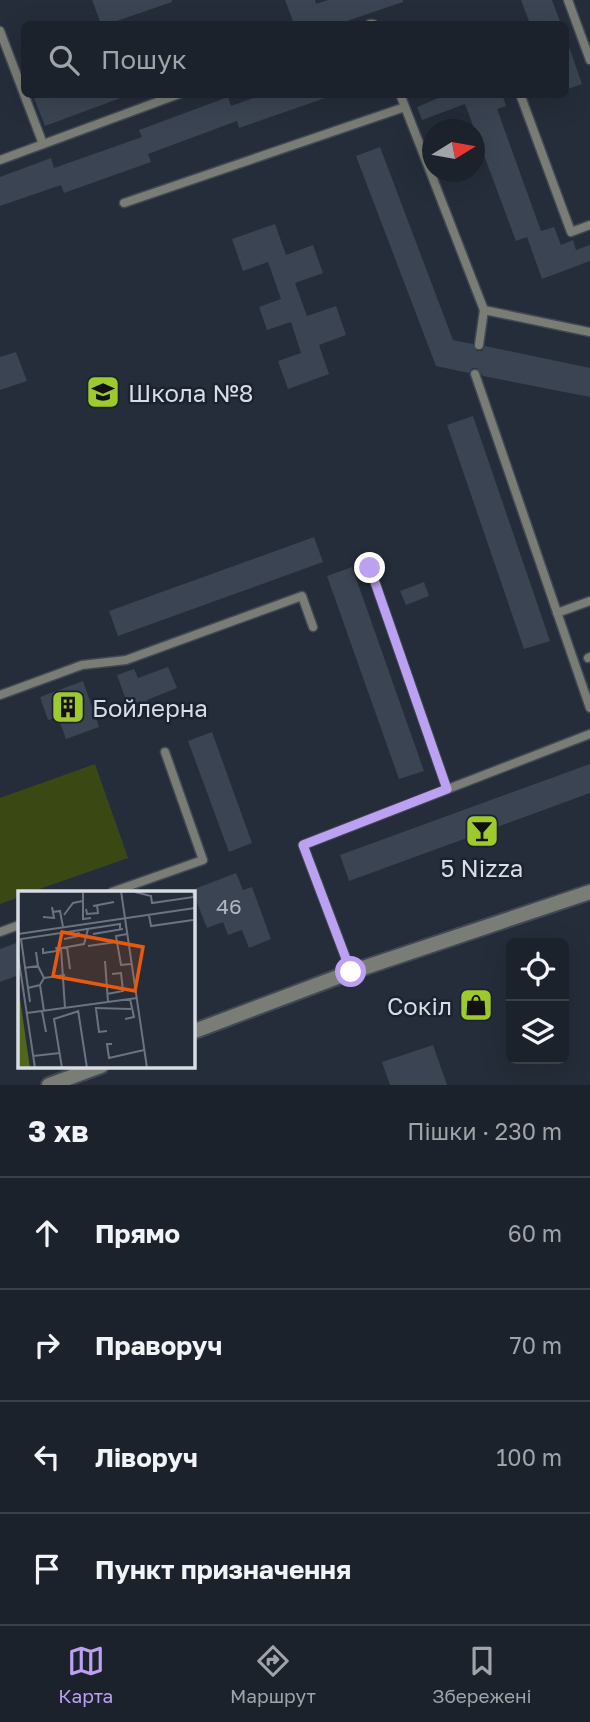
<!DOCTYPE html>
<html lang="uk">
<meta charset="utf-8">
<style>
body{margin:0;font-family:"Golos Text",sans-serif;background:#252a34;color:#f1f3f6}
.controls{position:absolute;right:21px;bottom:21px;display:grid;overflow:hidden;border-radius:10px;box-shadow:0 7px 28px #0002}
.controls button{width:63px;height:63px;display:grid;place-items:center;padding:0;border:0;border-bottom:2px solid #3a3f48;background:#1c222c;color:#f1f3f6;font:35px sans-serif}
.compass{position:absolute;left:422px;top:119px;width:63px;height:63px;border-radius:50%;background:#1c222c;box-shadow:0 7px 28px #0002;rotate:79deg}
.stop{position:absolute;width:21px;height:21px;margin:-16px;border:5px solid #bca0f2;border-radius:50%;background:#fff}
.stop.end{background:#bca0f2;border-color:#fff;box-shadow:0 2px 7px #0008}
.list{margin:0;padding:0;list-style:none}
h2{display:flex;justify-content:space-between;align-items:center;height:91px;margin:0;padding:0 28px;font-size:30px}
h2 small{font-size:23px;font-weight:400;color:#a0a4a9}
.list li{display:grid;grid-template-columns:46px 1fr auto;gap:21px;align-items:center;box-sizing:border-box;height:112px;padding:0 28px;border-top:2px solid #3a3f48}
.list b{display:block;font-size:26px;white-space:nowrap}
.list em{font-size:23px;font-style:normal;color:#a0a4a9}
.icon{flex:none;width:38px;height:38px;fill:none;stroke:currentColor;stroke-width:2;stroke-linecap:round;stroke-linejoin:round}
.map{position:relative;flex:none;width:590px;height:1085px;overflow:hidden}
.search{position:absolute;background:#1c222c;box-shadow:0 7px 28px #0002;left:21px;right:21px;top:21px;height:77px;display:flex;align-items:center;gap:18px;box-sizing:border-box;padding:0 24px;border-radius:10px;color:#a0a4a9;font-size:26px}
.sheet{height:539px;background:#1c222c}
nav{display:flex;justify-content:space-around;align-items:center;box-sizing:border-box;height:98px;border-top:2px solid #3a3f48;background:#1c222c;font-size:19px;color:#a0a4a9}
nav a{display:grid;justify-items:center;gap:4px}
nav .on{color:#bca0f2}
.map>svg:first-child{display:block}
.garden{fill:#3a4914}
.building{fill:#3b4452}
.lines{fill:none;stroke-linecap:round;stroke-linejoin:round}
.service-casing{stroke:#414955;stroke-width:11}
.minor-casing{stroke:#414955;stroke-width:18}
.service{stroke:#7a7d75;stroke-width:8}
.minor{stroke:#7a7d75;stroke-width:14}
.route{stroke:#bca0f2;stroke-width:9}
.labels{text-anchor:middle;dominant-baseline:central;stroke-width:5;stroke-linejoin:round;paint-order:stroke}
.number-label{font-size:21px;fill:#b0b6c0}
.poi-label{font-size:24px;fill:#d7dce5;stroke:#1b2330;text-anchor:start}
.inset-road{fill:none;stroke:#6c737e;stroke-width:2}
.view{fill:#e8590c;fill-opacity:0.15;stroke:#e8590c;stroke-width:3.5}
.inset-edge{fill:none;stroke:#d7dce5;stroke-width:3.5}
</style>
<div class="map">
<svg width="590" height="1085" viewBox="0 0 590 1085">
<rect width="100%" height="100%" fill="#252d3a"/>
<polygon class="garden" points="95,764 128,858 31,892 19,892 19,897 0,904 0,798"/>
<g class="building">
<polygon points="92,0 172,0 172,2 108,24 101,24"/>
<polygon points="285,0 315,0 316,4 328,0 403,0 403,2 338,24 294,24"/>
<polygon points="521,0 552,0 561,24 530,24"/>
<polygon points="567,41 582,84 565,90 565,42"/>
<polygon points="44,94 126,94 126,96 45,126 34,98"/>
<polygon points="264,94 331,94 331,96 239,128 237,121 148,154 151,162 64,193 61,185 0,206 0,177 51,158 54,168 142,137 139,130 228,97 231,106"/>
<polygon points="448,94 502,94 506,106 497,109 541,231 554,227 561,245 573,240 576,250 590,245 590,261 542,279 527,237 516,241 465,104 422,120 417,107"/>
<polygon points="380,147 453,340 473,344 477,351 482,351 485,346 590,368 590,397 483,376 477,368 472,368 469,373 436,366 356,156"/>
<polygon points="275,224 286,255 313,245 323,273 295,283 307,316 336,306 346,335 319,345 329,374 288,389 278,361 301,353 291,322 267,330 259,307 281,299 268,262 243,271 232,239"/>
<polygon points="16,352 27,381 0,390 0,357"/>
<polygon points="473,416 550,641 524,649 447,425"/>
<polygon points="314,537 323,562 118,636 109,611"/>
<polygon points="352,567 424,771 399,779 327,576"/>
<polygon points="424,582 429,596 406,605 400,591"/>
<polygon points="168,667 177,688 147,700 148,704 130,711 117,675 134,669 138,678"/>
<polygon points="83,681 99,727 66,739 58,717 48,720 40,697"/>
<polygon points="212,732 252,843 229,852 188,741"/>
<polygon points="590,764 590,793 349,881 340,855"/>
<polygon points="236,873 243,890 252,887 271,939 249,948 242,930 228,935 223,922 207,928 192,890"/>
<polygon points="19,942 19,975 0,982 0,949"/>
<polygon points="433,1045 447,1085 390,1085 382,1062"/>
</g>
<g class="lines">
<defs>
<g id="service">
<polyline points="568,0 590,60"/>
<polyline points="370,24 373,24"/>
<polyline points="0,31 43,144"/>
<polyline points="400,94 484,310 590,332"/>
<polyline points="520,94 571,232 590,225"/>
<polyline points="0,160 179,94"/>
<polyline points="124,203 405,107"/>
<polyline points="479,345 484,310"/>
<polyline points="475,374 590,708"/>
<polyline points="370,568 447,789"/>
<polyline points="557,613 590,601"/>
<polyline points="588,658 590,657"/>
<polyline points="0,695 82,665 126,660 302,596 313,627"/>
<polyline points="112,892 203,860 165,752"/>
<polyline points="0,932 19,925"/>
<polyline points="351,972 303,845 590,734"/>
</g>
<g id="minor">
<polyline points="192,1032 351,972 590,892"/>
<polyline points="49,1085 101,1066"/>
</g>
</defs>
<use href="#service" class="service-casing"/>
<use href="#minor" class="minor-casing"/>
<use href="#service" class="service"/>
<use href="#minor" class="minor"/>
</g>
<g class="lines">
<polyline class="route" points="351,972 303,845 447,789 370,568"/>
</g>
<defs>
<symbol id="school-square" viewBox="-11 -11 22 22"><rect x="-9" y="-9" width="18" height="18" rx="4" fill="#9fca2d" stroke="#1b2330"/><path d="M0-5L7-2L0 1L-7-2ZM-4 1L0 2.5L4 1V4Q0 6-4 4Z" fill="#111"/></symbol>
<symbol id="building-square" viewBox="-11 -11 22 22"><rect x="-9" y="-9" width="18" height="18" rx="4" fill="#9fca2d" stroke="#1b2330"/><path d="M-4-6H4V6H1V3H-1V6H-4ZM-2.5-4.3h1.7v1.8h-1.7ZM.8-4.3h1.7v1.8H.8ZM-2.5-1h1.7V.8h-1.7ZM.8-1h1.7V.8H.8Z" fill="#111"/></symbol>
<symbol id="bar-square" viewBox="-11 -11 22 22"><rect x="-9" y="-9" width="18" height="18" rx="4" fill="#9fca2d" stroke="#1b2330"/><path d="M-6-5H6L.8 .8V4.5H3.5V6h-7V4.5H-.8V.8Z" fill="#111"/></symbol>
<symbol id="shop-square" viewBox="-11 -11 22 22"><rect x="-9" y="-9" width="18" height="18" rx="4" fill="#9fca2d" stroke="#1b2330"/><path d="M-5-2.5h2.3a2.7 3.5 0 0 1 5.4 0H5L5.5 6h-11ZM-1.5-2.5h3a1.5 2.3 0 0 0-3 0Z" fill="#111"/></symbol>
</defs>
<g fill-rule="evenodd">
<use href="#school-square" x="84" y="373" width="38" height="38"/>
<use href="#building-square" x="49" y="688" width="38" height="38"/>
<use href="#bar-square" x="463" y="812" width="38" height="38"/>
<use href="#shop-square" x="457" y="986" width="38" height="38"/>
</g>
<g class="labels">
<g class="number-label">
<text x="229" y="906">46</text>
</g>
<g class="poi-label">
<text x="128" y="392">Школа №8</text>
<text x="92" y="707">Бойлерна</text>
<text x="482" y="867" text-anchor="middle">5 Nizza</text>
<text x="452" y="1005" text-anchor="end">Сокіл</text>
</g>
</g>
<g transform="translate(18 891)">
<rect width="177" height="177" fill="#252d3a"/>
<path d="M0 94 12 177H0Z" fill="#50661a"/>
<path class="inset-road" d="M103 0 129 177M117 1 133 5 134 12 176 6 175 0M65 10V28L73 27M75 15 96 11M68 18 69 23 80 22 79 14M35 21 42 20 45 36M46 24 55 12 65 10V2M131 24 133 35 175 29M25 26 36 27 34 16M0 43 177 17M75 43 105 38M46 48 61 45 60 39M99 51 103 74 113 73M70 55 99 51 98 45 109 43M49 56 52 78M25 57V62L39 60 38 56M0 64 17 177M87 70 90 111M20 75 26 87 22 94M6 77 20 75 18 61M26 87 47 84M10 97 22 94 26 120M89 103 105 100 103 82 94 83M12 111 3 48 102 33V38M47 117 43 57 66 53 70 38M77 117 113 118M78 118 81 141 89 140M60 119 69 177M24 120 28 141M9 122 119 107M107 128 116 126 112 108M94 153H89L91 167 126 159M15 165 42 162M44 177 36 128 61 120"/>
<path class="view" d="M44 41 125 56 117 100 35 85Z"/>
<rect width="177" height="177" class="inset-edge"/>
</g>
</svg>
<div class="controls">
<button><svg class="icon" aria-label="locate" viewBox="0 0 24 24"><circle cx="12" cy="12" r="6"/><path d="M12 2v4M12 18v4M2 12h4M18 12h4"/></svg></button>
<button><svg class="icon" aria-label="layers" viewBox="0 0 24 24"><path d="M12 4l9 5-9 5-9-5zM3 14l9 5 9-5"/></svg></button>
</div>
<svg class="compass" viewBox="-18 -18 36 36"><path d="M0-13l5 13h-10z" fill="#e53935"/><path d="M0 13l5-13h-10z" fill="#a0a4a9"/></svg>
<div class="stop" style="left:351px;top:972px"></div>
<div class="stop end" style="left:370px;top:568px"></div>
<div class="search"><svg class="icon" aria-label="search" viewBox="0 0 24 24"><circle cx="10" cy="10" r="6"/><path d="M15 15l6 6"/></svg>Пошук</div>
</div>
<section class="sheet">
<h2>3 хв<small>Пішки · 230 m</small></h2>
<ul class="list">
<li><svg class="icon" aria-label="ahead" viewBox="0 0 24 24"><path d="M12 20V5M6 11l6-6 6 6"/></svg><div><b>Прямо</b></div><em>60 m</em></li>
<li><svg class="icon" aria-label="right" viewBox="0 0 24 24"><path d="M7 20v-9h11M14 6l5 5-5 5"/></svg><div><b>Праворуч</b></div><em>70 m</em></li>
<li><svg class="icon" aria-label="left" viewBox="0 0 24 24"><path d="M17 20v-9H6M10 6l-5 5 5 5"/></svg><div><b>Ліворуч</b></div><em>100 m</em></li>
<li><svg class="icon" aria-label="arrive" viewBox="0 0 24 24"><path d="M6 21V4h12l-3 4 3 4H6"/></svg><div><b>Пункт призначення</b></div></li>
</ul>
</section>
<nav>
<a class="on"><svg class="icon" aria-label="map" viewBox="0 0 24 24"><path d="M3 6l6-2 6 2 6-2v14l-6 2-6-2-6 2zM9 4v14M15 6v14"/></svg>Карта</a>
<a><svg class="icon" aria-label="directions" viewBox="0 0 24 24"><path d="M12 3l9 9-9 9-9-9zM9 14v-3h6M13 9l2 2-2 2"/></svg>Маршрут</a>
<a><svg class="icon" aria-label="saved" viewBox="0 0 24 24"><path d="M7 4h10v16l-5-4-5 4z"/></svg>Збережені</a>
</nav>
